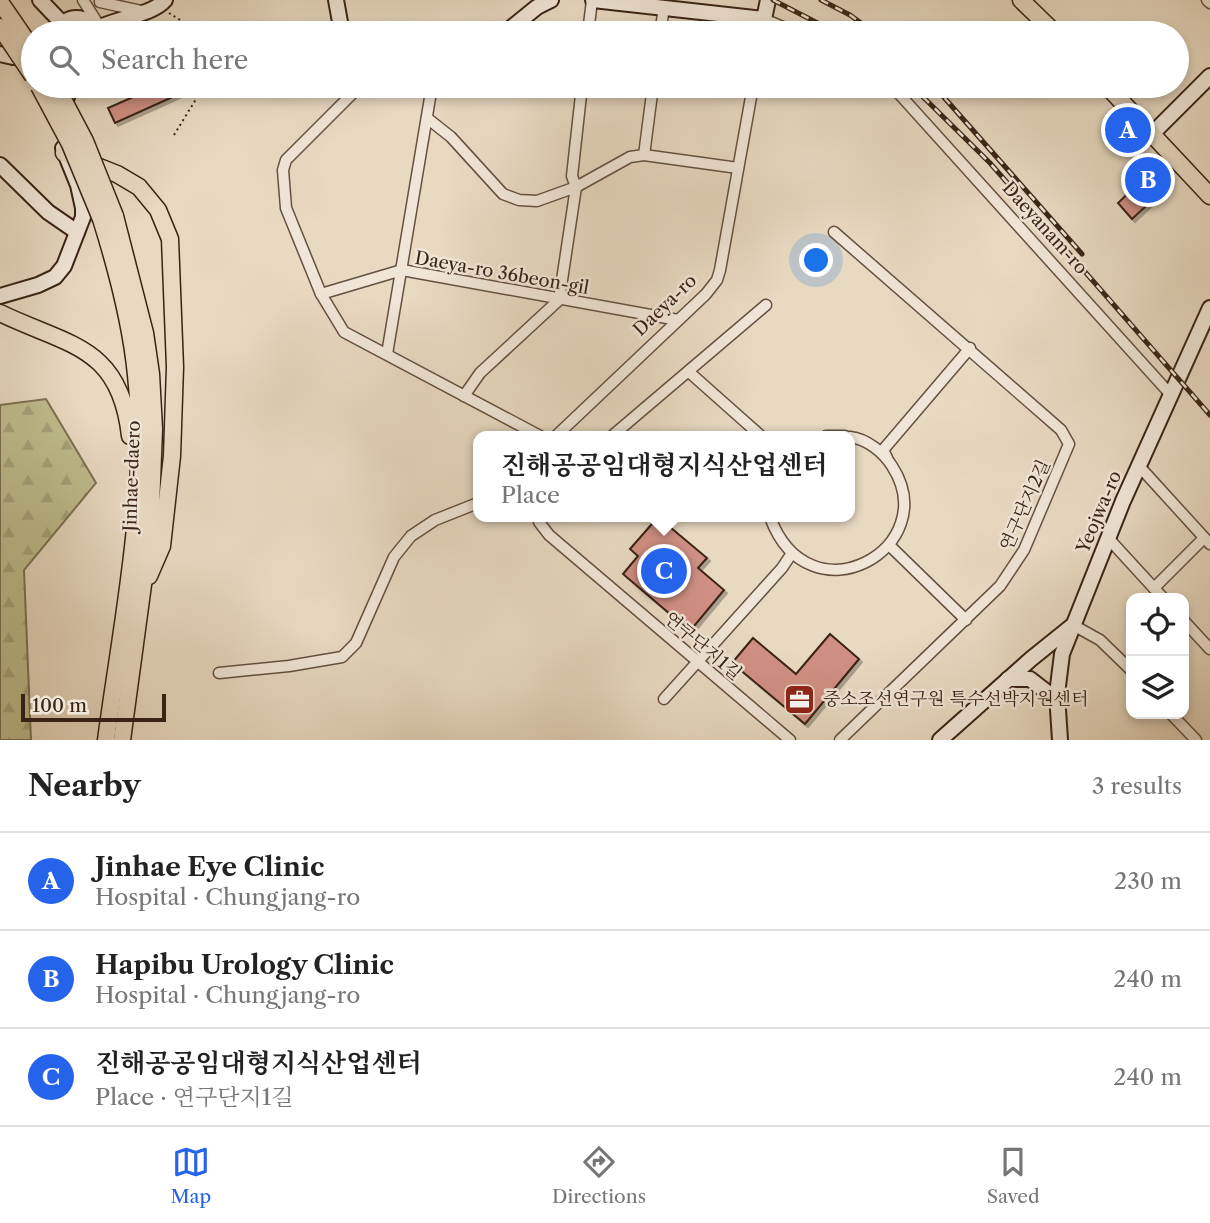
<!DOCTYPE html>
<meta charset="utf-8">
<style>
body{margin:0;font-family:"Libre Caslon Text","Noto Serif KR",serif;background:#f6f6f6;color:#222}
.controls{position:absolute;right:21px;bottom:21px;display:grid;overflow:hidden;border-radius:14px;box-shadow:0 4px 10px #0003}
.controls button{width:63px;height:63px;display:grid;place-items:center;padding:0;border:0;border-bottom:2px solid #e0e0e0;background:#fff;color:#222;font:35px sans-serif}
.scale{position:absolute;left:21px;bottom:18px;width:145px;box-sizing:border-box;padding-left:7px;border:4px solid #3a2315;border-top:0;font-size:19px;line-height:24px;white-space:nowrap;color:#3a2315;-webkit-text-stroke:5px #f0e6d7;paint-order:stroke}
.you{position:absolute;left:817px;top:261px;width:24px;height:24px;margin:-18px;border:5px solid #fff;border-radius:50%;background:#1a73e8;box-shadow:0 0 0 10px #1a73e833}
.badge{display:grid;place-items:center;width:46px;height:46px;border-radius:50%;background:#2563eb;color:#fff;font-size:23px;font-weight:700}
.pin{position:absolute;translate:-50% -50%;border:4px solid #fff;box-shadow:0 2px 7px #0006}
.popup{position:absolute;left:473px;top:431px;width:382px;height:91px;box-sizing:border-box;display:grid;place-content:center;border-radius:14px;background:#fff;filter:drop-shadow(0 2px 5px #0005);font-size:23px;white-space:nowrap;color:#767676}
.popup b{font-size:26px;color:#222}
.popup::after{content:'';position:absolute;left:50%;top:100%;margin-left:-14px;border:14px solid transparent;border-top-color:#fff}
.list{margin:0;padding:0;list-style:none}
h2{display:flex;justify-content:space-between;align-items:center;height:91px;margin:0;padding:0 28px;font-size:30px}
h2 small{font-size:23px;font-weight:400;color:#767676}
.list li{display:grid;grid-template-columns:46px 1fr auto;gap:21px;align-items:center;box-sizing:border-box;height:98px;padding:0 28px;border-top:2px solid #e0e0e0}
.list b{display:block;font-size:26px;white-space:nowrap}
.list p{margin:0;font-size:23px;white-space:nowrap;color:#767676}
.list em{font-size:23px;font-style:normal;color:#767676}
.icon{flex:none;width:38px;height:38px;fill:none;stroke:currentColor;stroke-width:2;stroke-linecap:round;stroke-linejoin:round}
.map{position:relative;flex:none;width:1210px;height:740px;overflow:hidden}
.search{position:absolute;background:#fff;box-shadow:0 4px 10px #0003;left:21px;right:21px;top:21px;height:77px;display:flex;align-items:center;gap:18px;box-sizing:border-box;padding:0 24px;border-radius:38px;color:#767676;font-size:26px}
.sheet{height:385px;background:#fff}
nav{display:flex;justify-content:space-around;align-items:center;box-sizing:border-box;height:98px;border-top:2px solid #e0e0e0;background:#fff;font-size:19px;color:#767676}
nav a{display:grid;justify-items:center;gap:4px}
nav .on{color:#2563eb}
.map>svg:first-child{display:block}
.forest{fill:url(#forest-firs);stroke:#7c7051;stroke-width:2}
.building{fill:#d08f84;stroke:#3a2315;stroke-width:2;filter:url(#shadow)}
.lines{fill:none;stroke-linecap:round;stroke-linejoin:round}
.street-casing{stroke:#665040;stroke-width:13}
.secondary-casing{stroke:#3a2315;stroke-width:18}
.primary-casing{stroke:#3a2315;stroke-width:19}
.path{stroke:#3a2315;stroke-width:2;stroke-dasharray:2 3.5;stroke-linecap:butt}
.street{stroke:#f0e6d7;stroke-width:10}
.secondary{stroke:#f0e6d7;stroke-width:14}
.primary{stroke:#e8d9c1;stroke-width:16}
.rail-casing{stroke:#3a2315;stroke-width:5}
.rail{stroke:#f0e6d7;stroke-width:2.5;stroke-dasharray:8;stroke-linecap:butt}
.primary-bridge-casing{stroke:#3a2315;stroke-width:19;stroke-linecap:butt}
.primary-bridge{stroke:#e8d9c1;stroke-width:16}
.labels{text-anchor:middle;dominant-baseline:central;stroke-width:5;stroke-linejoin:round;paint-order:stroke}
.street-label{font-size:18px;fill:#3a2315;stroke:#f0e6d7}
.poi-label{font-size:18px;fill:#3a2315;stroke:#f0e6d7;text-anchor:start}
</style>
<div class="map">
<svg width="1210" height="740" viewBox="0 0 1210 740">
<defs>
<pattern id="forest-firs" width="22" height="20" patternUnits="userSpaceOnUse" patternTransform="scale(1.75)"><rect width="22" height="20" fill="#bebd8d"/><path d="M5 1l3.5 6h-7zM16 11l3.5 6h-7z" fill="#a4a279"/></pattern>
<filter id="shadow"><feDropShadow dx="3" dy="3" stdDeviation="0" flood-color="#0004"/></filter>
</defs>
<rect width="100%" height="100%" fill="#e8d9c1"/>
<filter id="stains"><feTurbulence type="fractalNoise" baseFrequency=".00286" numOctaves="4"/><feColorMatrix values="0 0 0 0 .2 0 0 0 0 .09 0 0 0 0 .02 0 0 0 .5 -.17"/></filter>
<radialGradient id="worn" r=".72"><stop offset=".6" stop-color="#630" stop-opacity="0"/><stop offset="1" stop-color="#630" stop-opacity=".3"/></radialGradient>
<polygon class="forest" points="46,399 96,483 24,570 31,740 0,740 0,405"/>
<g class="building">
<polygon points="990,23 999,33 979,33"/>
<polygon points="167,24 171,33 147,33"/>
<polygon points="158,86 197,86 115,123 108,108"/>
<polygon points="1146,176 1161,192 1132,219 1118,203"/>
<polygon points="658,517 707,558 698,568 724,590 690,631 623,574 638,556 630,549"/>
<polygon points="830,634 859,659 805,724 732,663 753,638 796,674"/>
</g>
<g class="lines">
<defs>
<g id="street">
<polyline points="83,0 100,27"/>
<polyline points="100,0 100,2 146,12"/>
<polyline points="1207,0 1210,3"/>
<polyline points="588,33 592,0"/>
<polyline points="660,33 664,8"/>
<polyline points="762,33 764,19 797,33"/>
<polyline points="360,86 286,160 283,170 286,208 321,294 344,332 540,436"/>
<polyline points="892,86 1171,395"/>
<polyline points="427,118 451,137 503,194 519,200 537,201 576,187 630,157 644,155 738,168"/>
<polyline points="644,155 653,86"/>
<polyline points="834,232 1061,430 1069,444 1024,550 1000,586 840,740"/>
<polyline points="321,294 402,270 678,320"/>
<polyline points="387,354 432,86"/>
<polyline points="689,372 761,436"/>
<polyline points="464,396 480,373 559,300 576,187 572,176 582,86"/>
<polyline points="556,436 706,294 717,280 720,270 753,86"/>
<polyline points="612,436 766,305"/>
<polyline points="826,436 845,436"/>
<polyline points="887,458 883,450 970,348"/>
<polyline points="1139,466 1210,544"/>
<polyline points="540,517 539,522 549,535 790,740"/>
<path d="M770 517C809 624 945 548 892 466 883 452 867 439 850 437"/>
<polyline points="1108,538 1163,598"/>
<polyline points="889,545 966,620"/>
<polyline points="1154,588 1204,538"/>
<polyline points="1184,621 1210,649"/>
<polyline points="1073,625 1100,640 1131,670"/>
<polyline points="219,673 289,666 342,657 356,643 394,557 411,536 435,520 478,503"/>
<polyline points="664,699 782,568 792,553"/>
<polyline points="1171,714 1196,740"/>
</g>
<g id="secondary">
<polyline points="40,0 62,23"/>
<polyline points="336,0 342,33"/>
<polyline points="593,0 764,19 768,0"/>
<path d="M96 29C116 18 153 15 165 0"/>
<path d="M56 33C65 13 88 13 97 33"/>
<polyline points="505,33 537,7 551,0"/>
<polyline points="0,54 13,57 24,48"/>
<polyline points="386,86 409,86"/>
<polyline points="62,111 71,86"/>
<polyline points="1152,134 1210,76"/>
<polyline points="0,165 48,212 77,232"/>
<polyline points="0,296 38,285 55,277 64,266 83,217 83,208 78,185 63,148"/>
<polyline points="1008,679 1030,679 1057,700"/>
<polyline points="940,740 1031,659 1072,626"/>
<polyline points="1060,740 1057,694 1062,654 1123,501 1210,308"/>
</g>
<g id="primary">
<polyline points="1021,0 1055,33"/>
<polyline points="1107,86 1210,196"/>
<polyline points="64,153 117,174 139,187 158,210 170,239 175,367 172,456 162,546 149,576"/>
<polyline points="115,216 145,333 151,374 154,429 150,533 122,740"/>
<path d="M101 219C117 270 131 322 136 375 149 496 122 620 106 740"/>
<path d="M0 313C68 346 120 345 130 436"/>
</g>
</defs>
<use href="#street" class="street-casing"/>
<use href="#secondary" class="secondary-casing"/>
<use href="#primary" class="primary-casing"/>
<g class="path">
<polyline points="169,13 201,33"/>
<polyline points="174,135 204,86"/>
</g>
<use href="#street" class="street"/>
<use href="#secondary" class="secondary"/>
<use href="#primary" class="primary"/>
<defs>
<g id="rail">
<polyline points="773,0 837,33"/>
<polyline points="821,0 850,15 875,33"/>
<polyline points="912,86 990,163 1210,415"/>
<polyline points="934,86 1082,254"/>
</g>
</defs>
<use href="#rail" class="rail-casing"/>
<use href="#rail" class="rail"/>
<defs>
<g id="primary-bridge">
<polyline points="0,2 33,50"/>
<polyline points="0,27 33,76"/>
<polyline points="39,86 70,144 101,219"/>
<polyline points="56,86 85,141 115,216"/>
</g>
</defs>
<use href="#primary-bridge" class="primary-bridge-casing"/>
<use href="#primary-bridge" class="primary-bridge"/>
</g>
<defs>
<symbol id="office-square" viewBox="-11 -11 22 22"><rect x="-9" y="-9" width="18" height="18" rx="4" fill="#8f2418" stroke="#f0e6d7"/><path d="M-6-3h4V-5.5h4V-3h4V5H-6ZM-1-4.5V-3h2v-1.5ZM-6 0V1H6V0Z" fill="#fff"/></symbol>
</defs>
<g fill-rule="evenodd">
<use href="#office-square" x="782" y="682" width="35" height="35"/>
</g>
<g class="labels">
<g class="street-label">
<text transform="translate(1045 228) rotate(48)">Daeyanam-ro</text>
<text transform="translate(502 273) rotate(10)">Daeya-ro 36beon-gil</text>
<text transform="translate(665 305) rotate(-44)">Daeya-ro</text>
<text transform="translate(132 476) rotate(-88)">Jinhae-daero</text>
<text transform="translate(1025 505) rotate(-66)">연구단지2길</text>
<text transform="translate(1099 512) rotate(-67)">Yeojwa-ro</text>
<text transform="translate(703 646) rotate(40)">연구단지1길</text>
</g>
<g class="poi-label">
<text x="823" y="699">중소조선연구원 특수선박지원센터</text>
</g>
</g>
<rect width="100%" height="100%" filter="url(#stains)"/>
<rect width="100%" height="100%" fill="url(#worn)"/>
</svg>
<div class="controls">
<button><svg class="icon" aria-label="locate" viewBox="0 0 24 24"><circle cx="12" cy="12" r="6"/><path d="M12 2v4M12 18v4M2 12h4M18 12h4"/></svg></button>
<button><svg class="icon" aria-label="layers" viewBox="0 0 24 24"><path d="M12 4l9 5-9 5-9-5zM3 14l9 5 9-5"/></svg></button>
</div>
<div class="scale">100 m</div>
<div class="you"></div>
<div class="pin badge" style="left:1128px;top:130px">A</div>
<div class="pin badge" style="left:1148px;top:180px">B</div>
<div class="pin badge" style="left:664px;top:571px">C</div>
<div class="popup"><b>진해공공임대형지식산업센터</b>Place</div>
<div class="search"><svg class="icon" aria-label="search" viewBox="0 0 24 24"><circle cx="10" cy="10" r="6"/><path d="M15 15l6 6"/></svg>Search here</div>
</div>
<section class="sheet">
<h2>Nearby<small>3 results</small></h2>
<ul class="list">
<li><span class="badge">A</span><div><b>Jinhae Eye Clinic</b><p>Hospital · Chungjang-ro</p></div><em>230 m</em></li>
<li><span class="badge">B</span><div><b>Hapibu Urology Clinic</b><p>Hospital · Chungjang-ro</p></div><em>240 m</em></li>
<li><span class="badge">C</span><div><b>진해공공임대형지식산업센터</b><p>Place · 연구단지1길</p></div><em>240 m</em></li>
</ul>
</section>
<nav>
<a class="on"><svg class="icon" aria-label="map" viewBox="0 0 24 24"><path d="M3 6l6-2 6 2 6-2v14l-6 2-6-2-6 2zM9 4v14M15 6v14"/></svg>Map</a>
<a><svg class="icon" aria-label="directions" viewBox="0 0 24 24"><path d="M12 3l9 9-9 9-9-9zM9 14v-3h6M13 9l2 2-2 2"/></svg>Directions</a>
<a><svg class="icon" aria-label="saved" viewBox="0 0 24 24"><path d="M7 4h10v16l-5-4-5 4z"/></svg>Saved</a>
</nav>
